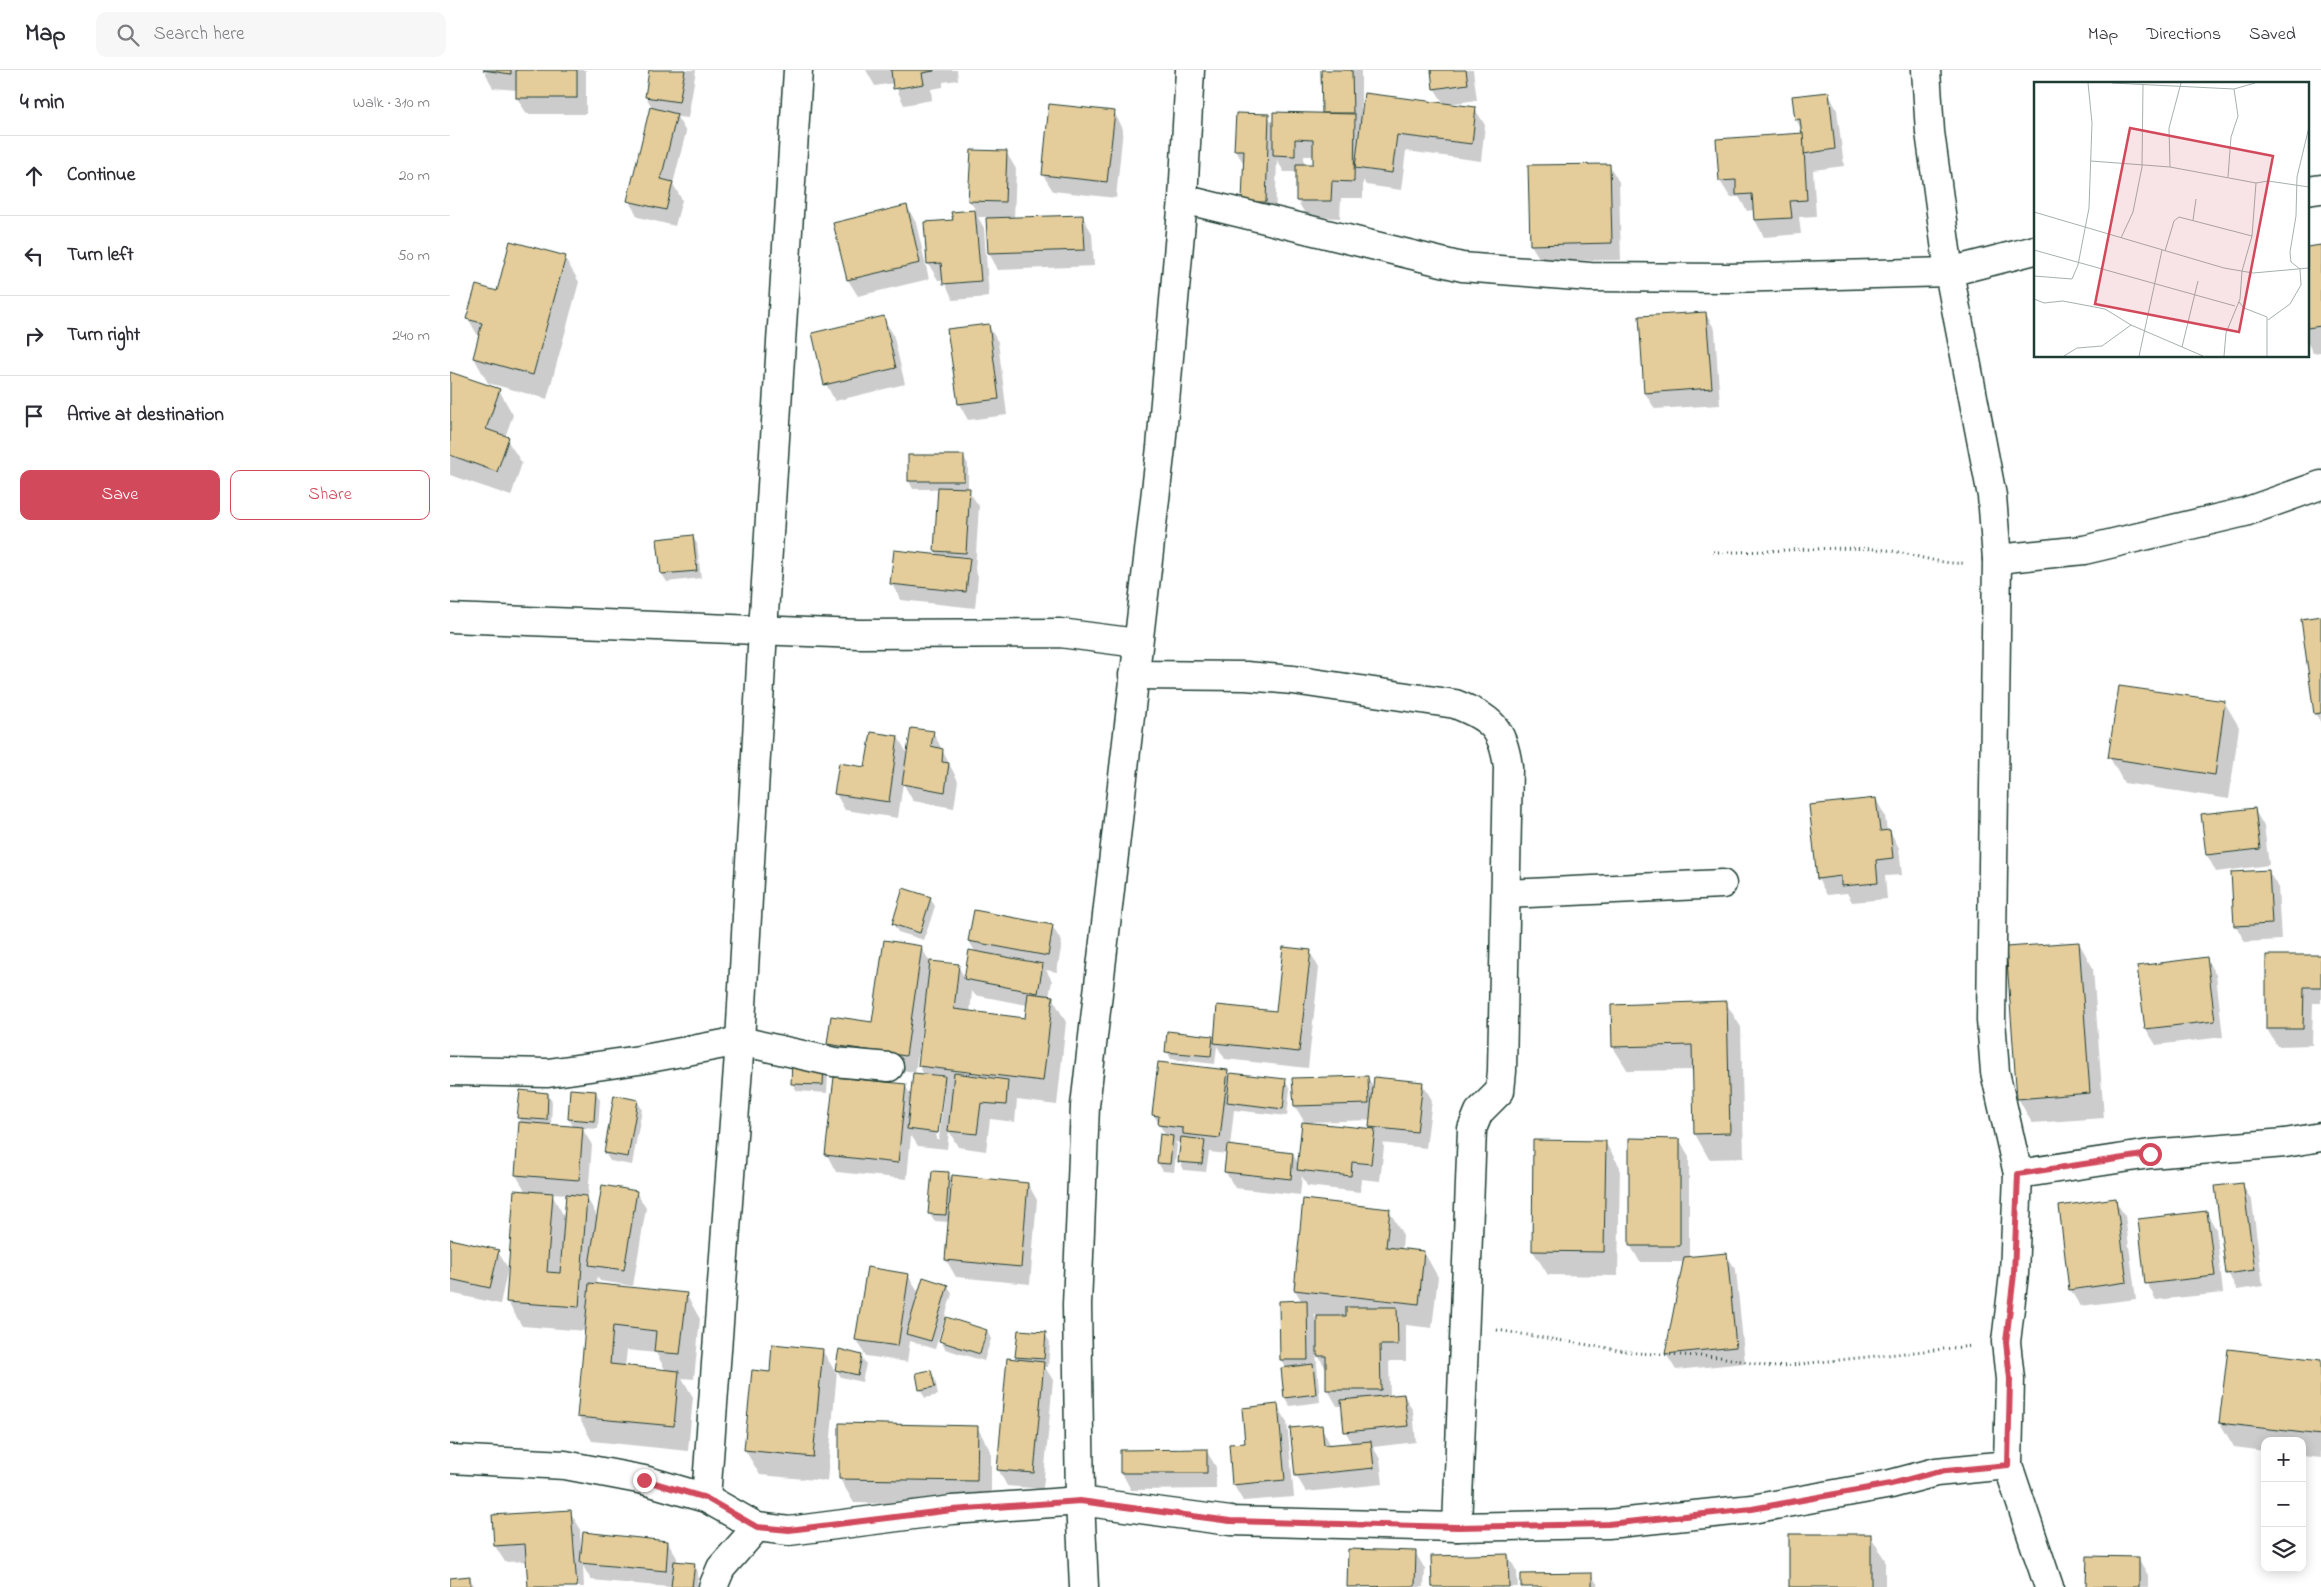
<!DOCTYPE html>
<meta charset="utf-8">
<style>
body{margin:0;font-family:"Indie Flower",sans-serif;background:#f7f7f7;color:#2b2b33}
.controls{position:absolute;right:15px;bottom:15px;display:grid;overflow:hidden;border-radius:10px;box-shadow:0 2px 12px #0003}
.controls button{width:45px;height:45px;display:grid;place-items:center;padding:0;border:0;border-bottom:1px solid #e1e1e2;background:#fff;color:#2b2b33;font:25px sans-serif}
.stop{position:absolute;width:15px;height:15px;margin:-11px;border:4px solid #d1495b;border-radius:50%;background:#fff}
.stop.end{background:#d1495b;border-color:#fff;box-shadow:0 1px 5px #0008}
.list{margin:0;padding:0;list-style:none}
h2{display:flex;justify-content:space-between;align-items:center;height:65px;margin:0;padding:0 20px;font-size:21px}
h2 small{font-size:16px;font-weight:400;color:#7c7c81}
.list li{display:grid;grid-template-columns:32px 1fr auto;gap:15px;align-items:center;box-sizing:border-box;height:80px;padding:0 20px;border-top:1px solid #e1e1e2}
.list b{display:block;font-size:19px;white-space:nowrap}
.list em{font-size:16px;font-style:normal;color:#7c7c81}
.actions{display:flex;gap:10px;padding:15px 20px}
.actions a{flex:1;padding:11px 0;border:1px solid #d1495b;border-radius:10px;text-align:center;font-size:18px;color:#d1495b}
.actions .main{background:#d1495b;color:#fff}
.icon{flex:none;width:28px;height:28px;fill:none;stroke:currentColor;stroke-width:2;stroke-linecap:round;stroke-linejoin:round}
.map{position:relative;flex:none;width:1871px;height:1517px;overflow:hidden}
header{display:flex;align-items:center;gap:30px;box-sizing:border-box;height:70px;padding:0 25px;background:#fff;border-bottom:1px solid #e1e1e2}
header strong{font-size:24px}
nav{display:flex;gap:28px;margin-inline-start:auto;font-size:18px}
.search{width:350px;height:45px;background:#f7f7f7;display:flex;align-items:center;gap:12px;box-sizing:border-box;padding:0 18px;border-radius:10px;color:#7c7c81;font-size:19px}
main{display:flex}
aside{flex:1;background:#fff}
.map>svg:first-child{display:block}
.shadow{fill:#0003;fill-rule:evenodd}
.building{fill:#e5cd9b;stroke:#1f3d34}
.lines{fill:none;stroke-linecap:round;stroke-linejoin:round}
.street-casing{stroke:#1f3d34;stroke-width:31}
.path{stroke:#1f3d34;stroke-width:3;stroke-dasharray:1 4;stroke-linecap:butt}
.street{stroke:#fff;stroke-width:28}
.route{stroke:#d1495b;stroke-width:6}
.inset-road{fill:none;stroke:#a5b1ae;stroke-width:1}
.view{fill:#d1495b;fill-opacity:0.15;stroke:#d1495b;stroke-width:2.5}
.inset-edge{fill:none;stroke:#1f3d34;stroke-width:2.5}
</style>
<header>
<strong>Map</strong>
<div class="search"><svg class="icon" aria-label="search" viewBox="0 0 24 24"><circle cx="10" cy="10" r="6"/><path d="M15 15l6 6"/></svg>Search here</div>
<nav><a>Map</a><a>Directions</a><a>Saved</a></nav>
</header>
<main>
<aside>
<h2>4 min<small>Walk · 310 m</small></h2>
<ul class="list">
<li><svg class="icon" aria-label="ahead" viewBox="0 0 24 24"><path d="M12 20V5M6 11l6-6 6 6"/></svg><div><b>Continue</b></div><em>20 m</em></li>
<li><svg class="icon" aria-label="left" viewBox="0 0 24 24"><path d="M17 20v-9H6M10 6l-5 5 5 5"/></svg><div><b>Turn left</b></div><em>50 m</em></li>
<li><svg class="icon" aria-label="right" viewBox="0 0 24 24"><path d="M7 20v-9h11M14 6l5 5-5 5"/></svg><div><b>Turn right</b></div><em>240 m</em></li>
<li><svg class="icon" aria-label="arrive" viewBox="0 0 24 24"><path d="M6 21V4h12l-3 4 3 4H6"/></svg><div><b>Arrive at destination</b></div></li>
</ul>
<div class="actions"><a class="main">Save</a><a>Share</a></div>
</aside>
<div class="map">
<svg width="1871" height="1517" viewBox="0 0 1871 1517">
<rect width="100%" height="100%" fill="#fff"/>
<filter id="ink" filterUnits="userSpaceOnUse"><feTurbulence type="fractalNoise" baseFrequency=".02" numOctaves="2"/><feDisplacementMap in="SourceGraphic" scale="10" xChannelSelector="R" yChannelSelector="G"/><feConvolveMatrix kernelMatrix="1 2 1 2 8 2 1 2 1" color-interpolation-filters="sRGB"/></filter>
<g filter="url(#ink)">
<g class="shadow">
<polygon points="34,0 136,0 136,44 77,44 67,28 67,20 43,18"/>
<polygon points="200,0 246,0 238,48 227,47 236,62 223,114 232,130 225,156 188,147 178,130 203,39 196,27"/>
<polygon points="416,0 507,0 508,10 493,12 493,17 481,19 482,30 454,35 444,13 425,16"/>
<path d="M873 0H911V43H913L994 34 984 18 982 0H1023L1027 30 998 34 1025 39 1035 55 1031 91 956 81 951 120 916 115 913 110V128H891L890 148 857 147 847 130V102H834L827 90 825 149 803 148 795 95 785 80 818 45 824 57 873 45ZM854 86H864V96L854 95Z"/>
<polygon points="1378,23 1387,40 1394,96 1363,100 1366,146 1349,147 1351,164 1314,167 1305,150 1304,140 1297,141 1289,127 1280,127 1270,111 1353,64 1346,49"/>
<polygon points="664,42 673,59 666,128 603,121 593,105"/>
<polygon points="556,82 566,99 564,148 632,146 642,163 644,196 548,200 539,183 537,147 528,147 534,158 539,227 503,230 494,210 488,210 478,193 505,151 502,143 526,141 520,131"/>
<polygon points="1159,95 1169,112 1171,190 1091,191 1081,175"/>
<polygon points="457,136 466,153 479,209 408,226 398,210"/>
<polygon points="1871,176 1871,282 1863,283 1857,272 1857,178"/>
<polygon points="115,188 129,212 97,329 38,313 24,288 29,268 18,248 48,222"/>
<polygon points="1256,244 1265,260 1270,335 1205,339 1195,323"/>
<polygon points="433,248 443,264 455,314 385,331 376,314"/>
<polygon points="538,255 548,272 557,345 518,350 509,334"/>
<polygon points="0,303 49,320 63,345 55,367 72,393 61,426 0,405"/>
<polygon points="513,386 518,394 518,420 529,436 525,500 528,506 525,538 451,530 441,513 488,486 485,480 489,419 463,419 459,411"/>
<polygon points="243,467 247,474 251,508 217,512 212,504 208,470"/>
<polygon points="1871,548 1871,653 1865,643"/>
<polygon points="1775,633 1789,657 1779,729 1674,713 1660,688"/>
<polygon points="483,662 508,711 504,738 463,731 453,713 448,748 395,740 386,724 416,698 448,667 458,685"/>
<polygon points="1426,729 1435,746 1437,761 1440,761 1449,778 1452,805 1435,806 1437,829 1402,832 1397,823 1377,825 1368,809"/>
<polygon points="1804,739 1814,756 1819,795 1766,802 1757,785 1752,745"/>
<polygon points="1818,801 1828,817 1831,870 1795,872 1786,856"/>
<polygon points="480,828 485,836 474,870 448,862 443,854"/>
<path d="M602 856 612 872 607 902 596 900 602 911 599 927H602L616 952 607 1035 567 1030 565 1052 540 1049 536 1081 508 1077 499 1061 497 1079 468 1076 461 1065 457 1109 386 1102 377 1085 455 1015 462 1027 464 1002 388 990 378 974 423 954 471 877 480 892 508 896 515 908 526 883 519 871ZM522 921 525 925 577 935 576 949 520 943ZM471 960 473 961 469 996 475 1006 465 1004ZM492 1022H494L489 1069H486Z"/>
<polygon points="1629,873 1643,898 1654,1048 1582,1053 1568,1028"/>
<polygon points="860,882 869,898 858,998 775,989 767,976 765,994 721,989 717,981 762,967 765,972 827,942"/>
<polygon points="1817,886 1871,887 1871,933 1863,933 1862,975 1827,976 1817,959"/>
<polygon points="1756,889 1766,905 1773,967 1706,975 1696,959"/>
<polygon points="1276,933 1291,957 1294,1088 1259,1089 1245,1064 1244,1000 1178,1001 1163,977"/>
<path d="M777 1001 781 1008 835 1011 840 1019 837 1046 784 1040 780 1077 843 1084 848 1094 855 1053 845 1036 844 1009 918 1007 924 1018 972 1013 982 1030 976 1078 932 1073 934 1077 930 1111 911 1109 910 1122 857 1116 852 1106 850 1125 785 1118 775 1101 777 1084 759 1082 756 1102 734 1100 730 1092 732 1073 725 1072 727 1075 724 1102 713 1101 708 1093 716 1066 703 1044ZM921 1050 922 1060 863 1054V1052Z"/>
<polygon points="378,1002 377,1023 347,1021 342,1013"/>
<path d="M146 1022 150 1030 148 1059 132 1058 142 1075 138 1126H136L148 1148 186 1122 196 1138 183 1216 150 1211 147 1206 146 1215 236 1224 250 1249 244 1309 232 1308 243 1327 238 1381 142 1371 128 1346 136 1261 72 1256 57 1231 76 1122 66 1105 72 1054 68 1047 98 1024 102 1032 101 1056 124 1058 119 1049ZM101 1123 117 1124 115 1148ZM177 1280 206 1283 216 1301 175 1297Z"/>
<polygon points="187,1031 192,1039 182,1095 160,1091 155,1083"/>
<polygon points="1230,1070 1239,1087 1239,1188 1276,1184 1286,1200 1295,1293 1226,1300 1216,1284 1234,1192 1190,1192 1180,1175"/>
<polygon points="1155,1072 1170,1097 1168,1206 1098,1205 1083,1181"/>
<polygon points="498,1103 503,1111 578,1114 587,1130 580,1214 506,1207 496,1190 500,1152 484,1151 479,1143"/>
<polygon points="1792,1114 1802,1131 1813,1216 1787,1220 1778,1203"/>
<polygon points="1665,1130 1675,1146 1686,1229 1630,1236 1620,1219"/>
<path d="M939 1140 953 1165 952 1180 974 1182 988 1207 982 1258 956 1255V1291H939L940 1326 954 1325 963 1341 966 1372 923 1377 930 1389 933 1414 856 1422 846 1405 871 1356 881 1376 902 1374 896 1362 893 1336H887L878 1320V1302L866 1282 870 1332 840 1336 835 1328 836 1298 831 1290 852 1232 845 1220ZM864 1245 868 1246V1253Z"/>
<polygon points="1756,1142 1766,1159 1773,1223 1706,1230 1697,1213"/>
<polygon points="0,1170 48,1182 58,1198 50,1234 0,1223"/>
<polygon points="458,1205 469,1224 498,1216 502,1224 485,1279 460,1271 457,1292 416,1286 407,1270"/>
<polygon points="537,1261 541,1269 534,1291 495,1279 491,1271"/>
<polygon points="595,1264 600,1272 598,1297 595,1297 603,1310 593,1419 557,1416 548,1399 569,1291 567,1287"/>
<polygon points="372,1280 386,1303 390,1281 411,1286 416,1294 412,1312 391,1307 387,1301 377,1411 310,1405 295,1380"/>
<polygon points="1871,1291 1871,1388 1852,1386 1852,1371 1815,1371 1815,1381 1784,1377 1770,1353"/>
<polygon points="480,1301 485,1309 488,1325 475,1328 471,1320"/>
<polygon points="828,1336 837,1352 844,1427 793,1431 783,1414 797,1374"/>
<polygon points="527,1357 541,1382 541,1436 404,1433 390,1409"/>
<polygon points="756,1380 766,1397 766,1419 681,1420 672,1403"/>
<polygon points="120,1442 130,1458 131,1478 218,1472 227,1488 227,1492 244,1494 248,1502 247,1517 219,1517 141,1510 133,1496 134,1517 79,1517 77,1491 55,1492 45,1476"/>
<polygon points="1420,1465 1435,1490 1435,1517 1341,1517"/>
<polygon points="899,1481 965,1482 975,1499 974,1517 898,1517"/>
<polygon points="1058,1485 1067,1502 1068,1517 983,1517"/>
<polygon points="1688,1488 1698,1505 1698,1517 1638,1517"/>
<polygon points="1141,1504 1149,1517 1072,1517"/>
<polygon points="19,1507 25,1517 0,1517 0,1509"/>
</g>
<g class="building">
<polygon points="33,0 61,0 61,4"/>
<rect x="66" y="0" width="61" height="28"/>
<polygon points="199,0 235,0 229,32 195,27"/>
<polygon points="441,0 484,0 484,1 472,3 474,14 443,19"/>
<polygon points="871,0 902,0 903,43 872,43"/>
<polygon points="981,0 1016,0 1018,14 983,19"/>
<polygon points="1379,22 1385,79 1354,84 1350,49 1345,50 1342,26"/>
<polygon points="914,23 1026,37 1022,74 947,65 942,103 905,98"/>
<polygon points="599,34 665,41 657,112 592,105"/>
<polygon points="200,37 227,44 211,109 223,112 216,140 177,131"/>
<polygon points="823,42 905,44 904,112 882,111 881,131 846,131 846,94 863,94 863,70 845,69 845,86 823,85"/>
<polygon points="786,43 819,44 816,132 792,132 794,80 784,80"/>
<polygon points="1353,63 1357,130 1340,131 1342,148 1304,150 1302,124 1286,125 1286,110 1269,111 1266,69"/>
<polygon points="521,80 557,81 555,132 518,131"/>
<polygon points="1160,94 1162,173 1080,175 1078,95"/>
<polygon points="457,135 470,193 397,210 383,153"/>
<polygon points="525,140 531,211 493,214 491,193 477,194 474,152 503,150 501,142"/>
<polygon points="633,145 635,180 538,183 536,148"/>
<polygon points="60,171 116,186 83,305 23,288 32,253 16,249 26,215 47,221"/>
<polygon points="1871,175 1871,256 1857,258 1857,177"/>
<polygon points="1256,242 1262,318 1194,323 1189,246"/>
<polygon points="434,246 446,298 374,315 362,263"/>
<polygon points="539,254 549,329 508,334 497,259"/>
<polygon points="0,302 50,319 36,359 59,367 47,402 0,385"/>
<rect x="458" y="385" width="56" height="26"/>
<polygon points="488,417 520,418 516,483 484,481"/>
<polygon points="243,465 247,501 211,504 207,469"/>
<polygon points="444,480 520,488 516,522 440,514"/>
<polygon points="1871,546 1871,643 1864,644 1851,549"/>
<polygon points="1669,616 1775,631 1765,705 1658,688"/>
<polygon points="461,658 484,661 481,676 493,679 492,692 499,693 495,722 452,714"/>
<polygon points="421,662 448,666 439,732 384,724 389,693 415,697"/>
<polygon points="1426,728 1430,761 1440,760 1443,788 1426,790 1428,813 1391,816 1391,806 1367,809 1359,735"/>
<polygon points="1805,738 1810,779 1756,785 1751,744"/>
<polygon points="1819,800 1822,854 1784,856 1781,802"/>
<polygon points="453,818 481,827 470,863 442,854"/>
<polygon points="524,840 603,855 598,886 518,871"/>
<polygon points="434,870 472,876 456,986 377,974 381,946 422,952"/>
<polygon points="1629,872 1640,1023 1567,1029 1556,877"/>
<polygon points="833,877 861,880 849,982 764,973 767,935 826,941"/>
<polygon points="519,880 593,894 588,923 514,909"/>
<polygon points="1816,885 1871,885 1871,917 1854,917 1853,959 1816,959"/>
<polygon points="1757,887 1765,951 1695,959 1687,896"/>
<polygon points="480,891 509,894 504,939 575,948 578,923 603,926 593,1011 468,996"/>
<polygon points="1277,931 1280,1063 1244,1064 1242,975 1162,977 1161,935"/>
<polygon points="717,961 763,966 761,986 715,982"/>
<polygon points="342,991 374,993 373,1015 341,1014"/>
<polygon points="708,992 778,1000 770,1068 733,1064 733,1058 708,1055 709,1046 702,1045"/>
<polygon points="463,1003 495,1006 488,1063 457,1059"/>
<polygon points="504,1003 558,1010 556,1035 531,1033 527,1064 498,1061"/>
<polygon points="780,1003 836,1009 833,1039 777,1032"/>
<polygon points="918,1006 919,1034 844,1036 842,1008"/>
<polygon points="384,1007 456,1014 448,1093 375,1085"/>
<polygon points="924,1007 973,1012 967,1062 919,1057"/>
<polygon points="120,1019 146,1021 144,1051 118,1049"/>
<polygon points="70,1020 98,1023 97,1050 67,1048"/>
<polygon points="164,1025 188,1030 178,1087 154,1083"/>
<polygon points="69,1052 133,1057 129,1110 65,1105"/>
<polygon points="852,1052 925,1059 921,1094 902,1092 901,1106 847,1100"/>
<polygon points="710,1064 723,1066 720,1094 707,1093"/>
<polygon points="731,1067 755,1070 752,1094 728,1092"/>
<polygon points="1179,1068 1230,1069 1230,1176 1179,1176"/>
<polygon points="1083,1070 1156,1071 1154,1182 1082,1181"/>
<polygon points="777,1075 843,1083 841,1109 774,1102"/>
<polygon points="482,1101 499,1102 496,1145 478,1144"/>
<polygon points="502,1105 578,1113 571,1197 495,1190"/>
<polygon points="1793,1113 1805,1200 1776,1204 1765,1116"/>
<polygon points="152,1115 187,1121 174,1200 139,1195"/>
<polygon points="64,1120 103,1123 97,1202 110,1203 116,1124 137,1126 129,1237 56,1232"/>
<polygon points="1666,1128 1677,1212 1619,1220 1609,1136"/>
<polygon points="853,1129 940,1139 936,1177 974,1181 969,1234 844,1220"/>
<polygon points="1757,1141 1765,1206 1695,1214 1688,1149"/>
<polygon points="0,1169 49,1180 40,1218 0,1209"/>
<polygon points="1277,1183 1286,1277 1215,1284 1234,1187"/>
<polygon points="417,1197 459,1204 448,1276 405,1270"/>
<polygon points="473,1207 498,1215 481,1271 456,1264"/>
<polygon points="139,1213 237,1223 230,1284 204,1282 206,1261 163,1256 160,1294 229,1301 224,1356 127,1347"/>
<polygon points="857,1230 858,1290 830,1290 829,1231"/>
<polygon points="896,1237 947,1237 948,1275 930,1275 931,1320 876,1320 876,1286 867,1286 867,1246 896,1246"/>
<polygon points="496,1247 537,1260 530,1284 489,1271"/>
<polygon points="568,1260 596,1262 594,1289 565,1287"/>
<polygon points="322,1274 373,1279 363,1387 294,1380 302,1300 320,1302"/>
<polygon points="389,1279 412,1285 408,1305 385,1300"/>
<polygon points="1778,1279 1871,1290 1871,1365 1769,1353"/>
<polygon points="557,1288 594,1292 584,1403 547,1400"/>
<polygon points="863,1294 866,1324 834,1328 831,1298"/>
<polygon points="481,1300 485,1317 469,1320 466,1303"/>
<polygon points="954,1324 958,1356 894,1362 891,1330"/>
<polygon points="828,1334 835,1410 782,1415 779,1374 795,1373 792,1338"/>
<polygon points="389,1353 528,1356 527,1411 389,1409"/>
<polygon points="872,1355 874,1375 921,1371 924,1398 845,1406 840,1358"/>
<polygon points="757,1379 757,1403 670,1403 670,1380"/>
<polygon points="121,1440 127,1517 78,1517 75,1474 44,1476 42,1445"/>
<polygon points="133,1462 218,1471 216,1501 130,1493"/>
<rect x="1339" y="1464" width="82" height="53"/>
<polygon points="898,1479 966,1481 965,1516 897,1517"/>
<polygon points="1058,1484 1059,1517 982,1517 981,1486"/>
<polygon points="1637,1486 1689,1487 1689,1517 1636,1517"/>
<polygon points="224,1491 245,1493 242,1517 221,1517"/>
<polygon points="1142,1503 1142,1517 1071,1517 1071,1504"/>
<polygon points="20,1506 20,1517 0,1517 0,1508"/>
</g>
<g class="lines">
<defs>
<g id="street">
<polyline points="1857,121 1871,119"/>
<polyline points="733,129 1012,197 1140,207 1278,208 1499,202 1585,180"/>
<polyline points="1547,489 1634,480 1795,442 1871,415"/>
<polyline points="0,548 409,564 610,563 687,573"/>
<path d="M683 605 796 606 843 610 1005 634C1041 648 1053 658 1058 697L1052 1001 1050 1021 1029 1042 1022 1059 1007 1457"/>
<polyline points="1056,824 1272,814"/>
<polyline points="0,1001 98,1003 189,990 290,971 384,992 439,997"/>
<polyline points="1568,1104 1700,1084 1835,1073 1871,1067"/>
<polyline points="0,1389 115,1395 194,1410 256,1428 307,1457 339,1461 502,1440 630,1431 780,1451 1007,1457 1158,1454 1302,1439 1441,1414 1486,1402 1558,1395 1560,1309 1556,1272 1564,1204 1568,1104 1545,1002 1541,950 1547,489 1542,426 1499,202 1480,62 1476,0"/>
<polyline points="1558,1395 1599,1517"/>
<polyline points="256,1428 290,971 313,560 348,0"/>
<polyline points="263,1517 271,1498 307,1457"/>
<polyline points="634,1517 630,1431 627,1235 635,1036 711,377 733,129 740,0"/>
</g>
</defs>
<use href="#street" class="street-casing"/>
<g class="path">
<path d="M1263 482C1317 483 1371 476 1424 479 1455 480 1484 495 1515 493"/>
<polyline points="1047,1260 1187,1283 1270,1287 1322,1297 1522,1276"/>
</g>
<use href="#street" class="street"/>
</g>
</g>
<g class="lines" filter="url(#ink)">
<polyline class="route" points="194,1410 256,1428 307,1457 339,1460 502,1440 630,1431 780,1451 1008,1457 1158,1454 1302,1439 1441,1414 1486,1402 1558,1395 1560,1309 1556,1272 1564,1204 1568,1104 1700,1084"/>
</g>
<g transform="translate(1584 12)">
<rect width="275" height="275" fill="#fff"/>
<path class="inset-road" d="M78 1 200 7 221 1M57 79 136 85 222 101 218 154 208 189 206 217 192 251 190 274M136 85 135 46 147 1M194 95 197 55 204 34 200 7M222 101 234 99 275 105M0 130 190 186 219 191 275 186M159 138 162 117M87 156 99 130 108 85 109 2M0 168 201 224M131 169 140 139 145 135 218 154M0 194 38 197 44 183 55 126 58 41 54 1M0 217 10 221 29 219 71 227 97 243 169 274M205 220 210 226 233 235V274M234 238 256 222 267 203 266 187 257 180 256 170 262 134 263 95 275 45M148 265 164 199M30 274 43 266 68 264 97 243M105 274 128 168"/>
<path class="view" d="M96 46 239 74 205 250 61 222Z"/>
<rect width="275" height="275" class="inset-edge"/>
</g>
</svg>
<div class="controls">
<button>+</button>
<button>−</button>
<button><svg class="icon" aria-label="layers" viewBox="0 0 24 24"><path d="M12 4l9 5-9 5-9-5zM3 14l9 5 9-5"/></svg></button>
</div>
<div class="stop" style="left:1700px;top:1084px"></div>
<div class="stop end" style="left:194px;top:1410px"></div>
</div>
</main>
